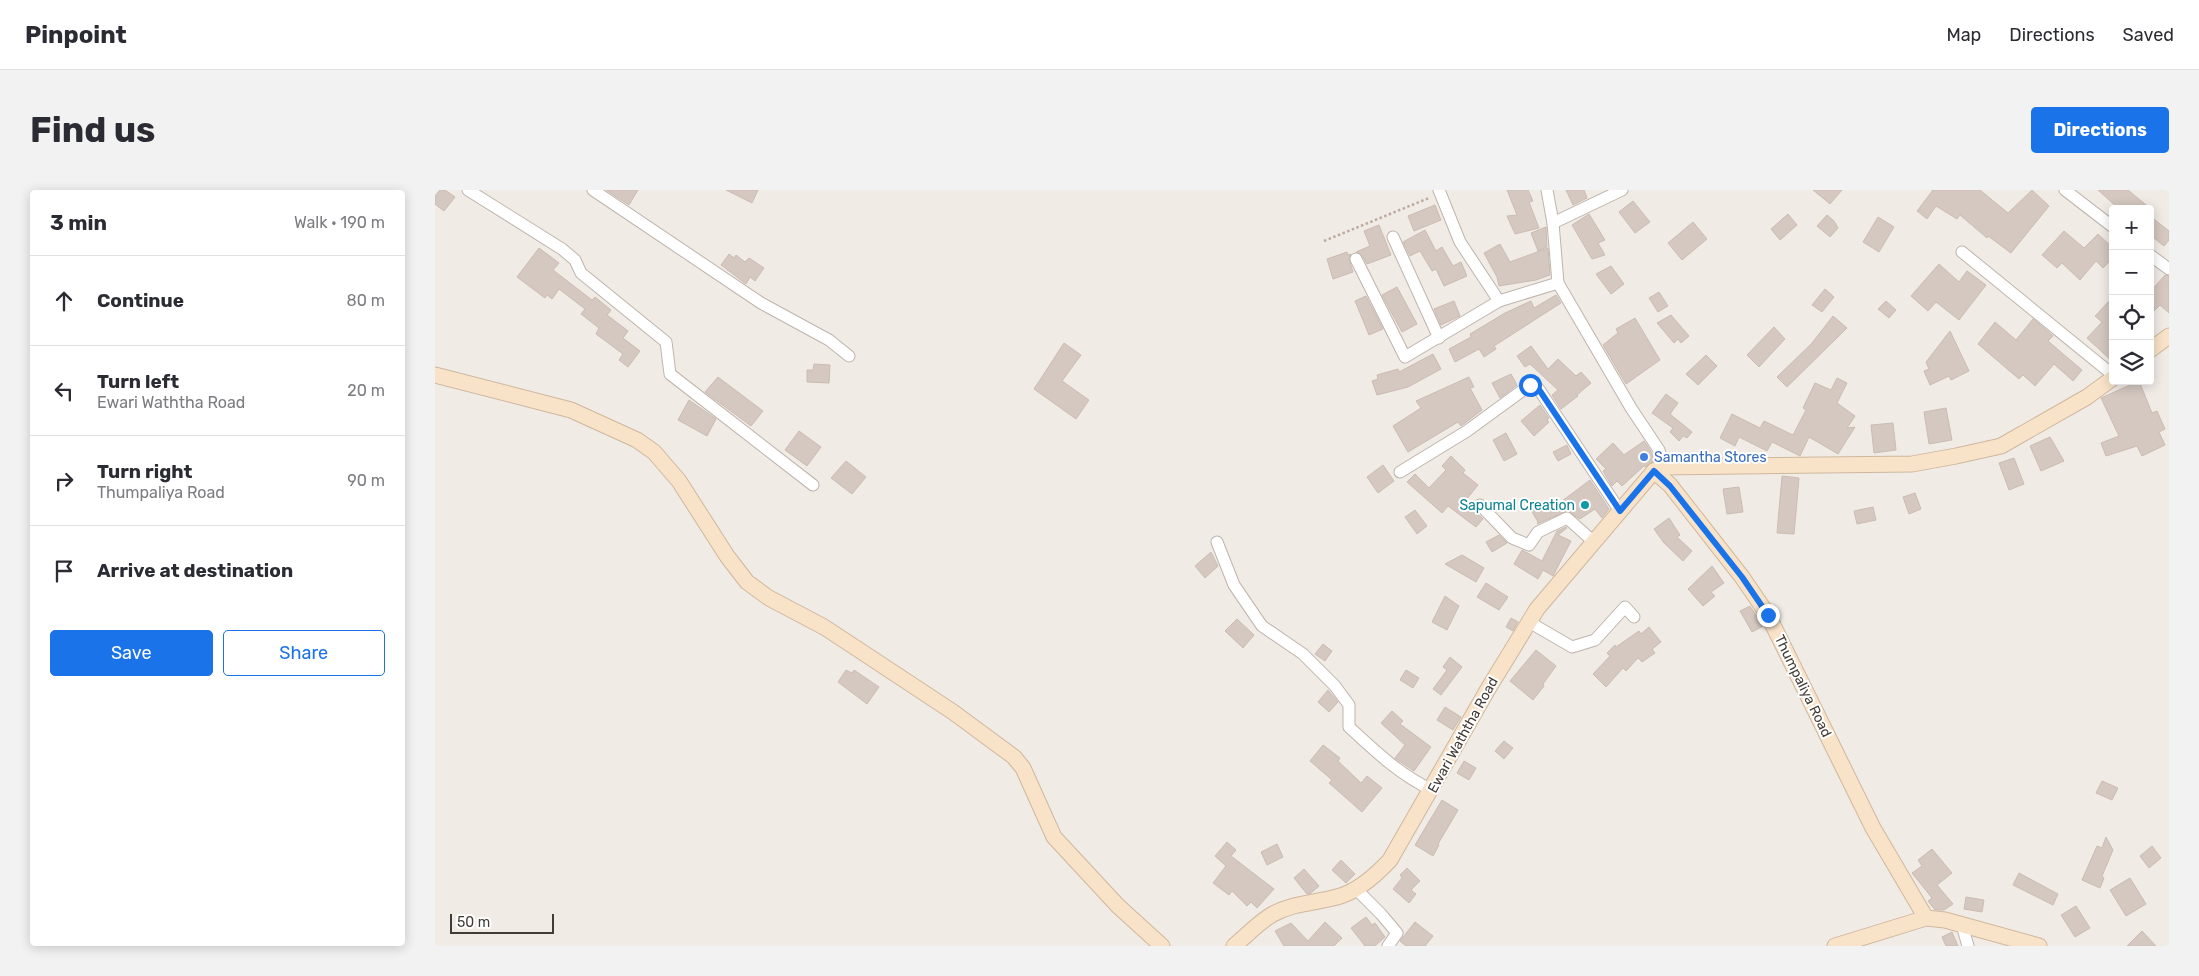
<!DOCTYPE html>
<meta charset="utf-8">
<style>
body{margin:0;font-family:Rubik,sans-serif;background:#f2f2f3;color:#2b2b33}
.controls{position:absolute;right:15px;top:15px;display:grid;overflow:hidden;border-radius:5px;box-shadow:0 2px 12px #0003}
.controls button{width:45px;height:45px;display:grid;place-items:center;padding:0;border:0;border-bottom:1px solid #e1e1e2;background:#fff;color:#2b2b33;font:25px sans-serif}
.scale{position:absolute;left:15px;bottom:12px;width:104px;box-sizing:border-box;padding-left:5px;border:2px solid #433b36;border-top:0;font-size:14px;line-height:18px;white-space:nowrap;color:#433b36;-webkit-text-stroke:4px #fff;paint-order:stroke}
.stop{position:absolute;width:15px;height:15px;margin:-11px;border:4px solid #1a73e8;border-radius:50%;background:#fff}
.stop.end{background:#1a73e8;border-color:#fff;box-shadow:0 1px 5px #0008}
.list{margin:0;padding:0;list-style:none}
h2{display:flex;justify-content:space-between;align-items:center;height:65px;margin:0;padding:0 20px;font-size:21px}
h2 small{font-size:16px;font-weight:400;color:#7c7c81}
.list li{display:grid;grid-template-columns:32px 1fr auto;gap:15px;align-items:center;box-sizing:border-box;height:90px;padding:0 20px;border-top:1px solid #e1e1e2}
.list b{display:block;font-size:19px;white-space:nowrap}
.list p{margin:0;font-size:16px;white-space:nowrap;color:#7c7c81}
.list em{font-size:16px;font-style:normal;color:#7c7c81}
.actions{display:flex;gap:10px;padding:15px 20px}
.actions a{flex:1;padding:11px 0;border:1px solid #1a73e8;border-radius:5px;text-align:center;font-size:18px;color:#1a73e8}
.actions .main{background:#1a73e8;color:#fff}
.icon{flex:none;width:28px;height:28px;fill:none;stroke:currentColor;stroke-width:2;stroke-linecap:round;stroke-linejoin:round}
.map{position:relative;flex:none;width:1734px;height:756px;overflow:hidden;border-radius:5px}
header{display:flex;align-items:center;gap:30px;box-sizing:border-box;height:70px;padding:0 25px;background:#fff;border-bottom:1px solid #e1e1e2}
header strong{font-size:24px}
nav{display:flex;gap:28px;margin-inline-start:auto;font-size:18px}
.intro{display:flex;align-items:center;justify-content:space-between;box-sizing:border-box;height:120px;padding:0 30px}
h1{margin:0;font-size:35px}
.button{padding:12px 22px;border-radius:5px;background:#1a73e8;color:#fff;font-size:18px;font-weight:700}
main{display:flex;gap:30px;padding:0 30px}
aside{flex:1;background:#fff;border-radius:5px;box-shadow:0 2px 12px #0003}
.map>svg:first-child{display:block}
.building{fill:#d4c8c0;stroke:#cbbcb1}
.lines{fill:none;stroke-linecap:round;stroke-linejoin:round}
.street-casing{stroke:#beb4ad;stroke-width:13}
.secondary-casing{stroke:#ceb79d;stroke-width:17}
.path{stroke:#bbaa9d;stroke-width:2.5;stroke-dasharray:2.5 2.5;stroke-linecap:butt}
.street{stroke:#fff;stroke-width:11}
.secondary{stroke:#f8e3c9;stroke-width:15}
.route{stroke:#1a73e8;stroke-width:6}
.shop-dot{fill:#3f7fe0;stroke:#fff;stroke-width:2}
.culture-dot{fill:#0f9aa8;stroke:#fff;stroke-width:2}
.labels{text-anchor:middle;dominant-baseline:central;stroke-width:4;stroke-linejoin:round;paint-order:stroke}
.shop-label{font-size:14px;fill:#366cbe;stroke:#fff;text-anchor:start}
.culture-label{font-size:14px;fill:#0d838f;stroke:#fff;text-anchor:end}
.street-label{font-size:14px;fill:#433b36;stroke:#fff}
</style>
<header>
<strong>Pinpoint</strong>
<nav><a>Map</a><a>Directions</a><a>Saved</a></nav>
</header>
<div class="intro"><h1>Find us</h1><a class="button">Directions</a></div>
<main>
<aside>
<h2>3 min<small>Walk · 190 m</small></h2>
<ul class="list">
<li><svg class="icon" aria-label="ahead" viewBox="0 0 24 24"><path d="M12 20V5M6 11l6-6 6 6"/></svg><div><b>Continue</b></div><em>80 m</em></li>
<li><svg class="icon" aria-label="left" viewBox="0 0 24 24"><path d="M17 20v-9H6M10 6l-5 5 5 5"/></svg><div><b>Turn left</b><p>Ewari Waththa Road</p></div><em>20 m</em></li>
<li><svg class="icon" aria-label="right" viewBox="0 0 24 24"><path d="M7 20v-9h11M14 6l5 5-5 5"/></svg><div><b>Turn right</b><p>Thumpaliya Road</p></div><em>90 m</em></li>
<li><svg class="icon" aria-label="arrive" viewBox="0 0 24 24"><path d="M6 21V4h12l-3 4 3 4H6"/></svg><div><b>Arrive at destination</b></div></li>
</ul>
<div class="actions"><a class="main">Save</a><a>Share</a></div>
</aside>
<div class="map">
<svg width="1734" height="756" viewBox="0 0 1734 756">
<rect width="100%" height="100%" fill="#f1ebe6"/>
<g class="building">
<polygon points="5,0 10,0 20,7 9,21 0,14 0,6"/>
<polygon points="171,0 203,0 194,15"/>
<polygon points="291,0 323,0 317,13"/>
<polygon points="1072,0 1093,0 1098,11 1094,12 1104,38 1080,44 1072,26 1082,25"/>
<polygon points="1131,0 1149,0 1152,8 1138,15"/>
<polygon points="1378,0 1407,0 1395,14"/>
<polygon points="1498,0 1545,0 1573,23 1597,0 1614,16 1576,63 1553,46 1552,48 1525,25 1522,29 1501,16 1492,29 1482,21"/>
<polygon points="1663,0 1693,0 1716,19 1684,19"/>
<polygon points="1198,11 1215,32 1200,43 1184,22"/>
<polygon points="1000,15 1006,30 979,41 973,26"/>
<polygon points="1154,24 1170,50 1163,53 1170,65 1157,69 1137,35"/>
<polygon points="1353,24 1362,35 1345,50 1336,39"/>
<polygon points="1392,25 1399,31 1403,38 1395,47 1382,36"/>
<polygon points="1715,26 1734,41 1734,50 1729,56 1715,45"/>
<polygon points="1443,27 1459,37 1444,62 1428,52"/>
<polygon points="1258,32 1272,49 1247,70 1233,53"/>
<polygon points="944,35 956,65 932,74 927,65 921,62 935,56 929,41"/>
<polygon points="1111,37 1112,57 1103,61 1096,43"/>
<polygon points="990,40 1001,61 1007,57 1018,76 1026,72 1032,86 1009,96 1001,79 997,81 985,61 975,66 968,52"/>
<polygon points="1629,41 1649,58 1663,44 1678,58 1678,68 1668,78 1661,71 1645,90 1627,73 1622,78 1607,65"/>
<polygon points="1065,54 1075,72 1113,58 1115,85 1101,90 1064,96 1062,87 1049,63"/>
<polygon points="104,58 124,73 118,80 157,110 160,107 176,120 172,125 193,141 188,148 205,161 193,177 184,170 188,164 161,144 164,138 146,124 150,119 124,99 117,109 112,105 110,108 82,87"/>
<polygon points="912,62 913,65 916,64 914,69 918,82 898,89 892,69"/>
<polygon points="294,64 299,68 301,65 310,72 314,68 329,78 320,91 315,87 311,94 286,75"/>
<polygon points="1504,74 1524,92 1532,81 1551,95 1524,130 1501,112 1493,121 1476,106"/>
<polygon points="1176,76 1189,94 1176,104 1161,84"/>
<polygon points="1730,85 1734,86 1734,123 1725,115 1715,125 1715,102"/>
<polygon points="962,97 982,134 967,142 947,105"/>
<polygon points="1390,99 1399,107 1387,122 1377,115"/>
<polygon points="1224,102 1233,116 1223,122 1214,108"/>
<polygon points="1121,105 1126,113 1059,156 1061,159 1049,167 1044,159 1020,172 1014,159 1036,147 1035,144 1070,123 1096,111 1099,118"/>
<polygon points="931,106 948,139 934,145 920,111"/>
<polygon points="1678,107 1678,172 1652,148 1667,132 1660,126"/>
<polygon points="1019,111 1025,126 1006,135 999,119"/>
<polygon points="1451,111 1461,120 1454,128 1443,119"/>
<polygon points="1236,125 1254,146 1246,153 1243,149 1239,153 1222,133"/>
<polygon points="1398,126 1412,138 1352,197 1342,187 1377,153"/>
<polygon points="1200,128 1225,170 1191,194 1168,155 1183,143 1181,139"/>
<polygon points="1598,129 1618,146 1613,151 1647,180 1638,191 1619,174 1600,196 1588,185 1584,189 1543,154 1560,132 1581,150"/>
<polygon points="1339,137 1350,149 1324,177 1312,165"/>
<polygon points="1515,141 1534,181 1516,190 1514,186 1495,195 1489,181 1494,179 1491,172"/>
<polygon points="629,153 646,165 627,191 654,210 641,229 599,199"/>
<polygon points="1096,156 1113,179 1123,169 1141,186 1146,182 1156,193 1142,205 1143,206 1126,219 1117,205 1123,200 1095,174 1090,177 1082,166"/>
<polygon points="998,164 1006,179 973,197 942,205 937,191 943,189 942,185 963,179 964,182"/>
<polygon points="1271,165 1282,176 1263,195 1251,184"/>
<polygon points="379,174 395,175 394,193 372,192 372,180 378,180"/>
<polygon points="1076,184 1082,195 1065,208 1057,193"/>
<polygon points="283,187 328,221 316,236 270,202"/>
<polygon points="1034,187 1039,197 1035,198 1047,220 1026,236 1023,232 973,262 958,236 986,218 981,211"/>
<polygon points="1402,188 1412,193 1402,213 1420,226 1412,238 1420,237 1403,264 1374,247 1365,266 1337,252 1332,261 1304,247 1300,256 1285,248 1297,224 1325,238 1329,231 1358,245 1371,220 1368,218 1380,193 1396,200"/>
<polygon points="1704,191 1717,223 1722,221 1730,239 1724,242 1730,255 1707,266 1702,256 1671,266 1666,253 1684,246 1666,208"/>
<polygon points="1231,204 1243,213 1235,224 1257,242 1252,248 1248,246 1244,251 1235,242 1238,238 1217,223"/>
<polygon points="254,210 281,229 272,246 243,230"/>
<polygon points="1105,215 1114,228 1112,230 1114,232 1099,246 1086,231"/>
<polygon points="1511,218 1517,250 1494,254 1489,222"/>
<polygon points="1458,233 1461,260 1439,263 1436,235"/>
<polygon points="364,241 386,257 372,276 350,260"/>
<polygon points="1071,243 1082,264 1069,271 1058,250"/>
<polygon points="1615,247 1629,271 1606,281 1595,256"/>
<polygon points="1209,251 1217,263 1219,271 1210,277 1209,276 1187,296 1182,291 1177,296 1168,281 1171,279 1161,269 1178,253 1189,265"/>
<polygon points="1132,255 1136,264 1123,271 1118,262"/>
<polygon points="1016,266 1030,280 1028,283 1043,295 1031,310 1038,314 1039,320 1048,329 1041,337 1013,316 1007,323 972,292 980,284 994,298 1011,280 1007,276"/>
<polygon points="1579,268 1589,294 1574,300 1564,273"/>
<polygon points="411,271 431,287 417,304 396,288"/>
<polygon points="948,275 959,291 943,303 932,287"/>
<polygon points="1347,286 1364,288 1359,344 1342,343"/>
<polygon points="1155,290 1174,319 1167,328 1160,319 1145,329 1132,321 1102,334 1103,332 1096,320 1110,312 1115,320"/>
<polygon points="1304,297 1308,322 1292,324 1288,299"/>
<polygon points="1480,303 1486,319 1474,324 1468,307"/>
<polygon points="1438,317 1441,330 1422,334 1419,321"/>
<polygon points="980,320 992,336 982,344 970,327"/>
<polygon points="1234,328 1245,345 1242,347 1257,361 1248,371 1229,353 1219,339"/>
<polygon points="1131,337 1132,338 1123,345 1136,351 1118,386 1108,380 1103,389 1079,374 1087,360 1107,371 1122,341"/>
<polygon points="1064,345 1072,353 1057,362 1051,352"/>
<polygon points="776,362 783,376 770,388 760,376"/>
<polygon points="1027,365 1049,378 1041,392 1010,374"/>
<polygon points="1277,376 1289,393 1276,402 1280,406 1268,416 1253,399"/>
<polygon points="1051,393 1073,407 1064,420 1042,407"/>
<polygon points="1010,406 1024,416 1012,440 997,432"/>
<polygon points="1315,416 1328,436 1317,442 1305,421"/>
<polygon points="1076,428 1083,432 1078,441 1071,437"/>
<polygon points="802,429 819,445 808,458 790,441"/>
<polygon points="1214,437 1226,452 1217,459 1220,463 1207,472 1203,468 1191,481 1188,478 1171,497 1158,484 1175,466 1172,463 1180,455 1181,457 1204,441 1206,444"/>
<polygon points="888,454 897,461 890,471 880,464"/>
<polygon points="1101,460 1121,476 1108,494 1109,496 1098,510 1075,491"/>
<polygon points="1015,467 1027,477 1006,505 998,499 1012,480 1008,477"/>
<polygon points="411,480 417,483 419,480 444,497 432,514 403,492"/>
<polygon points="971,480 984,488 978,498 965,490"/>
<polygon points="893,500 903,512 894,522 883,512"/>
<polygon points="1010,517 1026,527 1018,540 1002,530"/>
<polygon points="957,521 968,531 965,534 996,557 979,581 960,568 970,555 946,533"/>
<polygon points="1069,551 1078,558 1069,569 1060,561"/>
<polygon points="888,555 905,568 903,571 926,593 932,586 947,598 927,622 894,593 897,590 875,571"/>
<polygon points="1029,571 1041,578 1034,590 1022,583"/>
<polygon points="1667,591 1683,598 1677,610 1661,603"/>
<polygon points="1007,610 1023,620 1003,654 1004,655 998,666 980,655"/>
<polygon points="1671,647 1678,660 1667,686 1669,688 1665,698 1647,690 1662,656 1667,658"/>
<polygon points="792,652 801,660 796,666 839,699 822,718 816,712 812,716 797,701 794,705 778,693 791,676 780,666"/>
<polygon points="842,654 848,667 832,675 826,662"/>
<polygon points="1717,656 1726,668 1714,678 1705,666"/>
<polygon points="1497,659 1517,683 1502,695 1518,714 1509,720 1500,720 1493,711 1497,708 1477,683 1487,676 1483,670"/>
<polygon points="906,670 920,684 911,693 897,680"/>
<polygon points="972,678 985,691 976,700 981,704 974,713 958,699 967,688 965,685"/>
<polygon points="869,679 884,696 876,703 872,704 859,688"/>
<polygon points="1584,683 1623,704 1618,715 1578,695"/>
<polygon points="1695,688 1711,714 1691,726 1675,700"/>
<polygon points="1531,707 1549,710 1547,722 1529,719"/>
<polygon points="1641,716 1655,738 1640,747 1626,725"/>
<polygon points="931,727 937,735 940,733 950,747 940,756 930,756 916,738"/>
<polygon points="890,732 907,748 899,756 849,756 840,741 856,733 873,751"/>
<polygon points="980,732 998,746 990,756 971,756 965,751"/>
<polygon points="1707,741 1721,756 1692,756"/>
<polygon points="1517,742 1523,756 1511,756 1507,747"/>
</g>
<g class="lines">
<defs>
<g id="street">
<polyline points="33,0 127,59 140,70 146,83 231,152 235,184 378,295"/>
<polyline points="158,0 326,113 394,150 414,166"/>
<polyline points="1004,0 1025,52 1064,111 1123,93"/>
<polyline points="1112,0 1118,33 1123,93 1196,218 1224,260 1229,277"/>
<polyline points="1630,0 1678,37"/>
<polyline points="1118,33 1187,0"/>
<polyline points="958,47 1004,148"/>
<polyline points="1527,62 1678,185"/>
<polyline points="1715,65 1734,79"/>
<polyline points="921,69 970,167 1064,111"/>
<polyline points="965,282 1032,241 1095,195 1101,196 1105,201 1185,321"/>
<polyline points="1045,315 1077,348 1094,355 1103,342 1132,328 1159,352"/>
<path d="M782 352 799 395 827 436 868 464 900 496 914 515V537C940 561 965 585 997 600"/>
<polyline points="1094,432 1137,457 1160,450 1190,417 1199,427"/>
<polyline points="920,698 946,724 962,743 953,756"/>
<polyline points="1527,735 1533,756"/>
</g>
<g id="secondary">
<polyline points="1715,160 1734,146"/>
<polyline points="0,185 136,220 202,250 219,262 244,291 292,366 312,392 334,408 389,437 421,458 518,522 579,567 588,578 619,647 683,716 727,756"/>
<polyline points="1219,281 1235,295 1307,387 1333,425 1438,638 1491,728"/>
<polyline points="1219,281 1229,277 1477,274 1521,266 1566,256 1652,207 1678,188"/>
<path d="M799 756C811 746 824 732 838 724 858 713 880 713 902 707 922 702 941 685 955 670L1053 499 1102 419 1219 281"/>
<polyline points="1400,756 1491,728 1510,730 1604,756"/>
</g>
</defs>
<use href="#street" class="street-casing"/>
<use href="#secondary" class="secondary-casing"/>
<polyline class="path" points="889,51 994,8"/>
<use href="#street" class="street"/>
<use href="#secondary" class="secondary"/>
</g>
<g class="lines">
<polyline class="route" points="1095,195 1101,196 1105,201 1185,321 1219,281 1235,296 1307,387 1333,425"/>
</g>
<circle class="shop-dot" cx="1209" cy="267" r="5"/>
<circle class="culture-dot" cx="1150" cy="315" r="5"/>
<g class="labels">
<g class="shop-label">
<text x="1219" y="267">Samantha Stores</text>
</g>
<g class="culture-label">
<text x="1140" y="315">Sapumal Creation</text>
</g>
<g class="street-label">
<text transform="translate(1368 496) rotate(64)">Thumpaliya Road</text>
<text transform="translate(1028 545) rotate(-61)">Ewari Waththa Road</text>
</g>
</g>
</svg>
<div class="controls">
<button>+</button>
<button>−</button>
<button><svg class="icon" aria-label="locate" viewBox="0 0 24 24"><circle cx="12" cy="12" r="6"/><path d="M12 2v4M12 18v4M2 12h4M18 12h4"/></svg></button>
<button><svg class="icon" aria-label="layers" viewBox="0 0 24 24"><path d="M12 4l9 5-9 5-9-5zM3 14l9 5 9-5"/></svg></button>
</div>
<div class="scale">50 m</div>
<div class="stop" style="left:1095px;top:195px"></div>
<div class="stop end" style="left:1333px;top:425px"></div>
</div>
</main>
